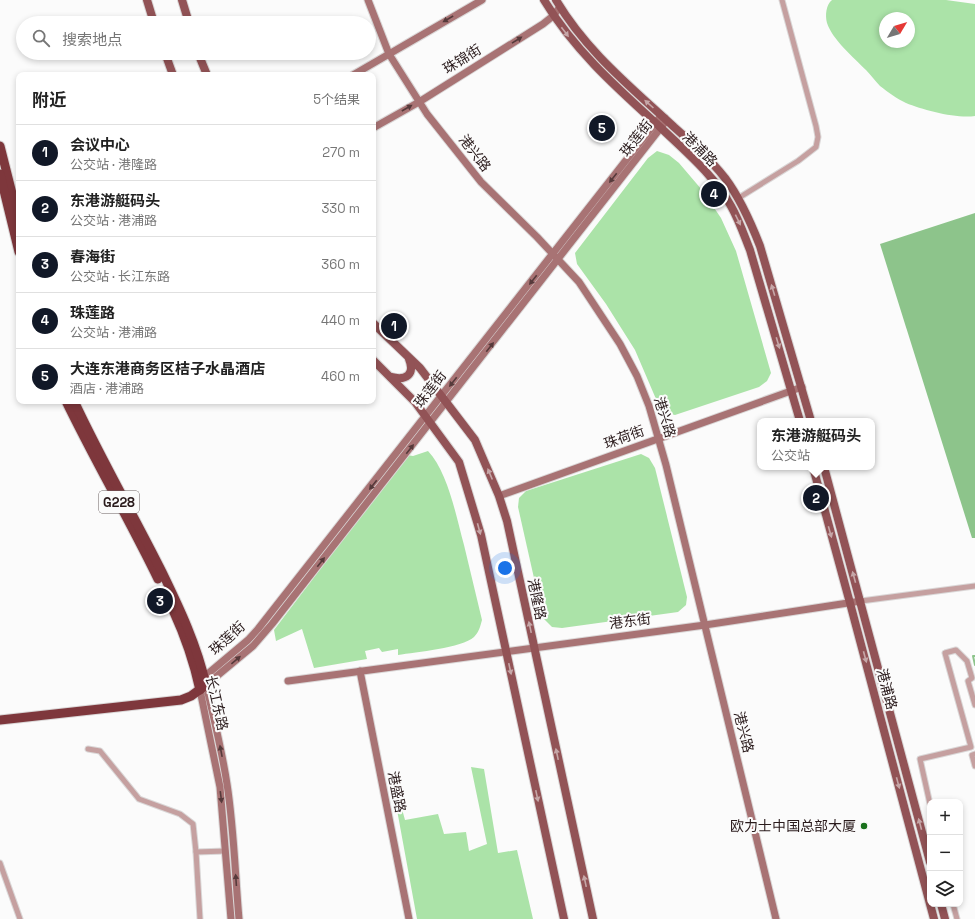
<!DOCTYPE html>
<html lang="zh">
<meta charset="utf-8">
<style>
body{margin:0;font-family:"Space Grotesk","Noto Sans SC",sans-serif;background:#f6f6f6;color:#222}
.controls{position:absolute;right:12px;bottom:12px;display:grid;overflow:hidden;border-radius:8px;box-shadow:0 2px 6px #0003}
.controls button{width:36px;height:36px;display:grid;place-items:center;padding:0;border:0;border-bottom:1px solid #e0e0e0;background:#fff;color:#222;font:20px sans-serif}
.compass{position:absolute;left:879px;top:12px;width:36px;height:36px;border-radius:50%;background:#fff;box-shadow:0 2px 6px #0003;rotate:52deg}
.you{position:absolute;left:505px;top:568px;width:14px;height:14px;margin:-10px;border:3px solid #fff;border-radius:50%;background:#1a73e8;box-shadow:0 0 0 6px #1a73e833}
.badge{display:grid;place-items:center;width:26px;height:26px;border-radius:50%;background:#111827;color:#fff;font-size:13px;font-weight:700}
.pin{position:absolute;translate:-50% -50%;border:2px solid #fff;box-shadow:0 1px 4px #0006}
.popup{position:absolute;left:757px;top:418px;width:118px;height:52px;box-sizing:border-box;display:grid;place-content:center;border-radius:8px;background:#fff;filter:drop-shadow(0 1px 3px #0005);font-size:13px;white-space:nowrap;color:#767676}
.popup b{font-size:15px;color:#222}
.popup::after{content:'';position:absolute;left:50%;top:100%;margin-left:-8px;border:8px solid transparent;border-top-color:#fff}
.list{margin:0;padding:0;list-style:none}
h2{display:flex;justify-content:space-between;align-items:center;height:52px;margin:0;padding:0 16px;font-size:17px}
h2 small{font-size:13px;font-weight:400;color:#767676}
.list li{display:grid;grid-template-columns:26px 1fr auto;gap:12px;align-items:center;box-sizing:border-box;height:56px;padding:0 16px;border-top:1px solid #e0e0e0}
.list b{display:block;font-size:15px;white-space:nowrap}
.list p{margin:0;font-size:13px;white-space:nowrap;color:#767676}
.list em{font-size:13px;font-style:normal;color:#767676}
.icon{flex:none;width:22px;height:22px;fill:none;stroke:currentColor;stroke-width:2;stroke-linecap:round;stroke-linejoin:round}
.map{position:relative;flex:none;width:975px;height:919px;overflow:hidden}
.search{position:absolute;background:#fff;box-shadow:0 2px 6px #0003;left:16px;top:16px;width:360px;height:44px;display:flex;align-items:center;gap:10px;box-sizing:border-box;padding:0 14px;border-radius:22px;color:#767676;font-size:15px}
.panel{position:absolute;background:#fff;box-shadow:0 2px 6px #0003;left:16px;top:72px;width:360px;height:332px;border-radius:8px}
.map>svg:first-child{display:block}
.green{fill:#abe3a8;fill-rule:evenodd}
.water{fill:#8dc48b}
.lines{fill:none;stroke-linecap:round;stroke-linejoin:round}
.stream{stroke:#8dc48b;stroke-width:2}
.street-casing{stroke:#dad7d7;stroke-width:7}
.secondary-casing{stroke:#dad7d7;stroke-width:9}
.primary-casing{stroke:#dad7d7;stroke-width:10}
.highway-casing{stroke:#dad7d7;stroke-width:11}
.street{stroke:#c5a0a0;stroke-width:5}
.secondary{stroke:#a87374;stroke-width:7}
.primary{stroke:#925356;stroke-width:8}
.highway{stroke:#7e373c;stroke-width:9}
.oneway{fill:#563a3b}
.oneway2{fill:#c6a7a8}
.poi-dot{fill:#19711c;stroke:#fbfbfb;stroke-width:1.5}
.labels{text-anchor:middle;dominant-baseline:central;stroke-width:4;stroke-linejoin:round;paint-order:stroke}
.shield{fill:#fbfbfb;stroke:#695e5f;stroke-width:1}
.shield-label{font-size:13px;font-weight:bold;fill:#2a1b1c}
.street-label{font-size:14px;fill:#2a1b1c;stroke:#fbfbfb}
.poi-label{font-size:14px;fill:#2a1b1c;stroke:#fbfbfb;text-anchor:end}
</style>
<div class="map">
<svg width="975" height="919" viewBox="0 0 975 919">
<rect width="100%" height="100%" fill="#fbfbfb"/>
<g class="green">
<path d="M832 0H946L975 4V116C957 119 923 110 906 103 897 99 888 92 880 86 875 81 871 75 866 70 854 58 832 39 827 23 825 15 826 5 832 0ZM885 18H909V42H885Z"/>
<polygon points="657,151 669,155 679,163 702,190 721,218 736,251 771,373 767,381 759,387 675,415 667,413 659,406 635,350 606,304 577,264 575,253 648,158"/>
<path d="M428 451C448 472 456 516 464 545 470 570 476 595 482 620 480 627 479 632 474 637 462 648 416 652 398 655V649L382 652 379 648 365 651 367 659 314 668 302 629 276 641 274 630 407 455 413 456Z"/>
<polygon points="641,454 649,458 655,468 687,597 686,605 678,612 562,628 552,627 543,618 518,507 519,498 526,491"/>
<polygon points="471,767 484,769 498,853 517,850 533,919 417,919 395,799 399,798 405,820 438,814 444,834 466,832 469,851 487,844"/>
</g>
<polygon class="water" points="975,213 975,538 972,538 880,244"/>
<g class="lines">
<polyline class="stream" points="975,656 973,656 975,665"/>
<defs>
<g id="street">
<polyline points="737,199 798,161 816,147 818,137 816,126 782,0"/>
<polyline points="861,601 975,586"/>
<polyline points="88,749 100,751 139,799 180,814 193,824 196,852 200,919"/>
<polyline points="975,754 972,755 975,766"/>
<polyline points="930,804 920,759 971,747 945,653 956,650 967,661 972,678 968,681 975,705"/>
<polyline points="196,852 226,851"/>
<polyline points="0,863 20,919"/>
<polyline points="953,904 957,919"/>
</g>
<g id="secondary">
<polyline points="368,0 389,54 427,114 481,182 537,237 579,282 620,344 637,376 649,406 666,465 776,919"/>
<polyline points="353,75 482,0"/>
<polyline points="373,128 419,102 543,24 553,16 560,7"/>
<polyline points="499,496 802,387"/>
<polyline points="360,671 409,919"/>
<polyline points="288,681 705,625 861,601"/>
<path d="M231 919 220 787 200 690 204 677 248 640 258 629 660 117 665 118 666 121 272 624 253 646 206 685C214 718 222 751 227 784 234 829 235 874 239 919"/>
</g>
<g id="primary">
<polyline points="147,0 154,23"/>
<polyline points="182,0 189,23"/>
<path d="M544 0C574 50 617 88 660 127 685 151 714 175 731 206 739 220 744 235 750 250L800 421"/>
<path d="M556 0C586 51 631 87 674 127 692 143 710 159 725 178 740 198 751 223 760 246L811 421"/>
<polyline points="165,53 173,75"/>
<polyline points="198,53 207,75"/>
<polyline points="373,323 420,368 475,440 499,496 507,521 593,919"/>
<polyline points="373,360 415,402 459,462 481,535 564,919"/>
<path d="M391 377C407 381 415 374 409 359"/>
<polyline points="813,467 850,603 934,919"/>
<polyline points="824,467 930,862"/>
<polyline points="941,904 945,919"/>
</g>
<g id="highway">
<polyline points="0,146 19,221"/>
<polyline points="0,174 19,252"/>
<path d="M66 401C95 461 129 519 158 579"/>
<path d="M173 610C185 636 194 662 200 690"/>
<path d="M0 720 181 700 191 696 206 685C197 645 180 609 162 572 133 514 101 459 74 401"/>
</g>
</defs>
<use href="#street" class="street-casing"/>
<use href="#secondary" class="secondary-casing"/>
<use href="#primary" class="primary-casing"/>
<use href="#highway" class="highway-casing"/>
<use href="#street" class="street"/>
<use href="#secondary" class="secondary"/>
<use href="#primary" class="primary"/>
<use href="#highway" class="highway"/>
</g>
<defs><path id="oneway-solid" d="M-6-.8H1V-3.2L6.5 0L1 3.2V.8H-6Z"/></defs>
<g class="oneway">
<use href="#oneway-solid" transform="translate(448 19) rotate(150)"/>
<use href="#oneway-solid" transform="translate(517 40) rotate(-32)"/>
<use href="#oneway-solid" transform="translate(407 108) rotate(-30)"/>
<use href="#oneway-solid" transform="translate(613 178) rotate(128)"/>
<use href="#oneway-solid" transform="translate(533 280) rotate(128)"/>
<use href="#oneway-solid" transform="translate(490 347) rotate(-52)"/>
<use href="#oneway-solid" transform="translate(453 382) rotate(128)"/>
<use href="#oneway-solid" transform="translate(410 449) rotate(-52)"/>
<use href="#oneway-solid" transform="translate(373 485) rotate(128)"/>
<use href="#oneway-solid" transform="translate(321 562) rotate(-52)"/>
<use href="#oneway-solid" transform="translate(236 660) rotate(-40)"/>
<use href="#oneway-solid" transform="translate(221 751) rotate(-101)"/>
<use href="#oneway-solid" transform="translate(221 797) rotate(83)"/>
<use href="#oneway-solid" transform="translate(236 880) rotate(-94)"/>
</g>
<g class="oneway2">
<use href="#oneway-solid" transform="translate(565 32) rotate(53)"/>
<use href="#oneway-solid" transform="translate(649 104) rotate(-138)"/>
<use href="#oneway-solid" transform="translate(738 220) rotate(64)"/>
<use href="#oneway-solid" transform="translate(773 290) rotate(-107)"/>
<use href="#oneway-solid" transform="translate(778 343) rotate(73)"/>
<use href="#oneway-solid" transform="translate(490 474) rotate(-113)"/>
<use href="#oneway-solid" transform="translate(479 529) rotate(75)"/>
<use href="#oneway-solid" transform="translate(830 532) rotate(74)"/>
<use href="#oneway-solid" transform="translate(854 577) rotate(-105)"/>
<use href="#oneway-solid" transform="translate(530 627) rotate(-102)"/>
<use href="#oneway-solid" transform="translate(865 657) rotate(75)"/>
<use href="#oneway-solid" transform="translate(510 669) rotate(78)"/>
<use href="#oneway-solid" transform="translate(557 754) rotate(-102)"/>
<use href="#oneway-solid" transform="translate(898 783) rotate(75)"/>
<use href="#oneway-solid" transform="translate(537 796) rotate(78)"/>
<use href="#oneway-solid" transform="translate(920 824) rotate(-105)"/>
<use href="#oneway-solid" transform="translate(585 881) rotate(-102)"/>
</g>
<circle class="poi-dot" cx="864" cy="826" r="4"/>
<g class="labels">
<rect class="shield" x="99" y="491" width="40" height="22" rx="3"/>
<g class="shield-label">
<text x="119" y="502">G228</text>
</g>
<g class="street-label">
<text transform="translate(462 59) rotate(-32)">珠锦街</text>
<text transform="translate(636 138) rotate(-52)">珠莲街</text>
<text transform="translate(700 149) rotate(45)">港浦路</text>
<text transform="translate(475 153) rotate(52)">港兴路</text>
<text transform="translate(430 389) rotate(-52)">珠莲街</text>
<text transform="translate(665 417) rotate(73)">港兴路</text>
<text transform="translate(624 437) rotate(-20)">珠荷街</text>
<text transform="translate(537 599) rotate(78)">港隆路</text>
<text transform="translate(630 621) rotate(-7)">港东街</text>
<text transform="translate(227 638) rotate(-42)">珠莲街</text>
<text transform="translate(887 689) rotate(75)">港浦路</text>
<text transform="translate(217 703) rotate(77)">长江东路</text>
<text transform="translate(744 732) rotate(76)">港兴路</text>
<text transform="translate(397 792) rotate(79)">港盛路</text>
</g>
<g class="poi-label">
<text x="856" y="826">欧力士中国总部大厦</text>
</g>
</g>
</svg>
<div class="controls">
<button>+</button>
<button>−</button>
<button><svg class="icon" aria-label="layers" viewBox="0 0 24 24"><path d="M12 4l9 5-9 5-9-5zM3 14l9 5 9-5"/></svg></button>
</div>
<svg class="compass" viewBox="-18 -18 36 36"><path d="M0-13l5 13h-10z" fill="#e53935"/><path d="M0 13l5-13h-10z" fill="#767676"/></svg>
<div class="you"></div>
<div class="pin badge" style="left:394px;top:326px">1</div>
<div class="pin badge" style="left:816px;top:498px">2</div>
<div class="popup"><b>东港游艇码头</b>公交站</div>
<div class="pin badge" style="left:160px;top:601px">3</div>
<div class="pin badge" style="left:714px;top:194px">4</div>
<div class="pin badge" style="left:602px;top:128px">5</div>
<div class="search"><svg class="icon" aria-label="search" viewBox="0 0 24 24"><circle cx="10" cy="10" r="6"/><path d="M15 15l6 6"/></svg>搜索地点</div>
<section class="panel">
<h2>附近<small>5个结果</small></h2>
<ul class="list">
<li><span class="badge">1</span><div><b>会议中心</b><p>公交站 · 港隆路</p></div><em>270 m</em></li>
<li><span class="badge">2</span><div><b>东港游艇码头</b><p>公交站 · 港浦路</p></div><em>330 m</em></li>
<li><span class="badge">3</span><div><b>春海街</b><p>公交站 · 长江东路</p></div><em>360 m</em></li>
<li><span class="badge">4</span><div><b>珠莲路</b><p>公交站 · 港浦路</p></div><em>440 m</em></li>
<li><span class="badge">5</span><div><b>大连东港商务区桔子水晶酒店</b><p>酒店 · 港浦路</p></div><em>460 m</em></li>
</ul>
</section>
</div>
